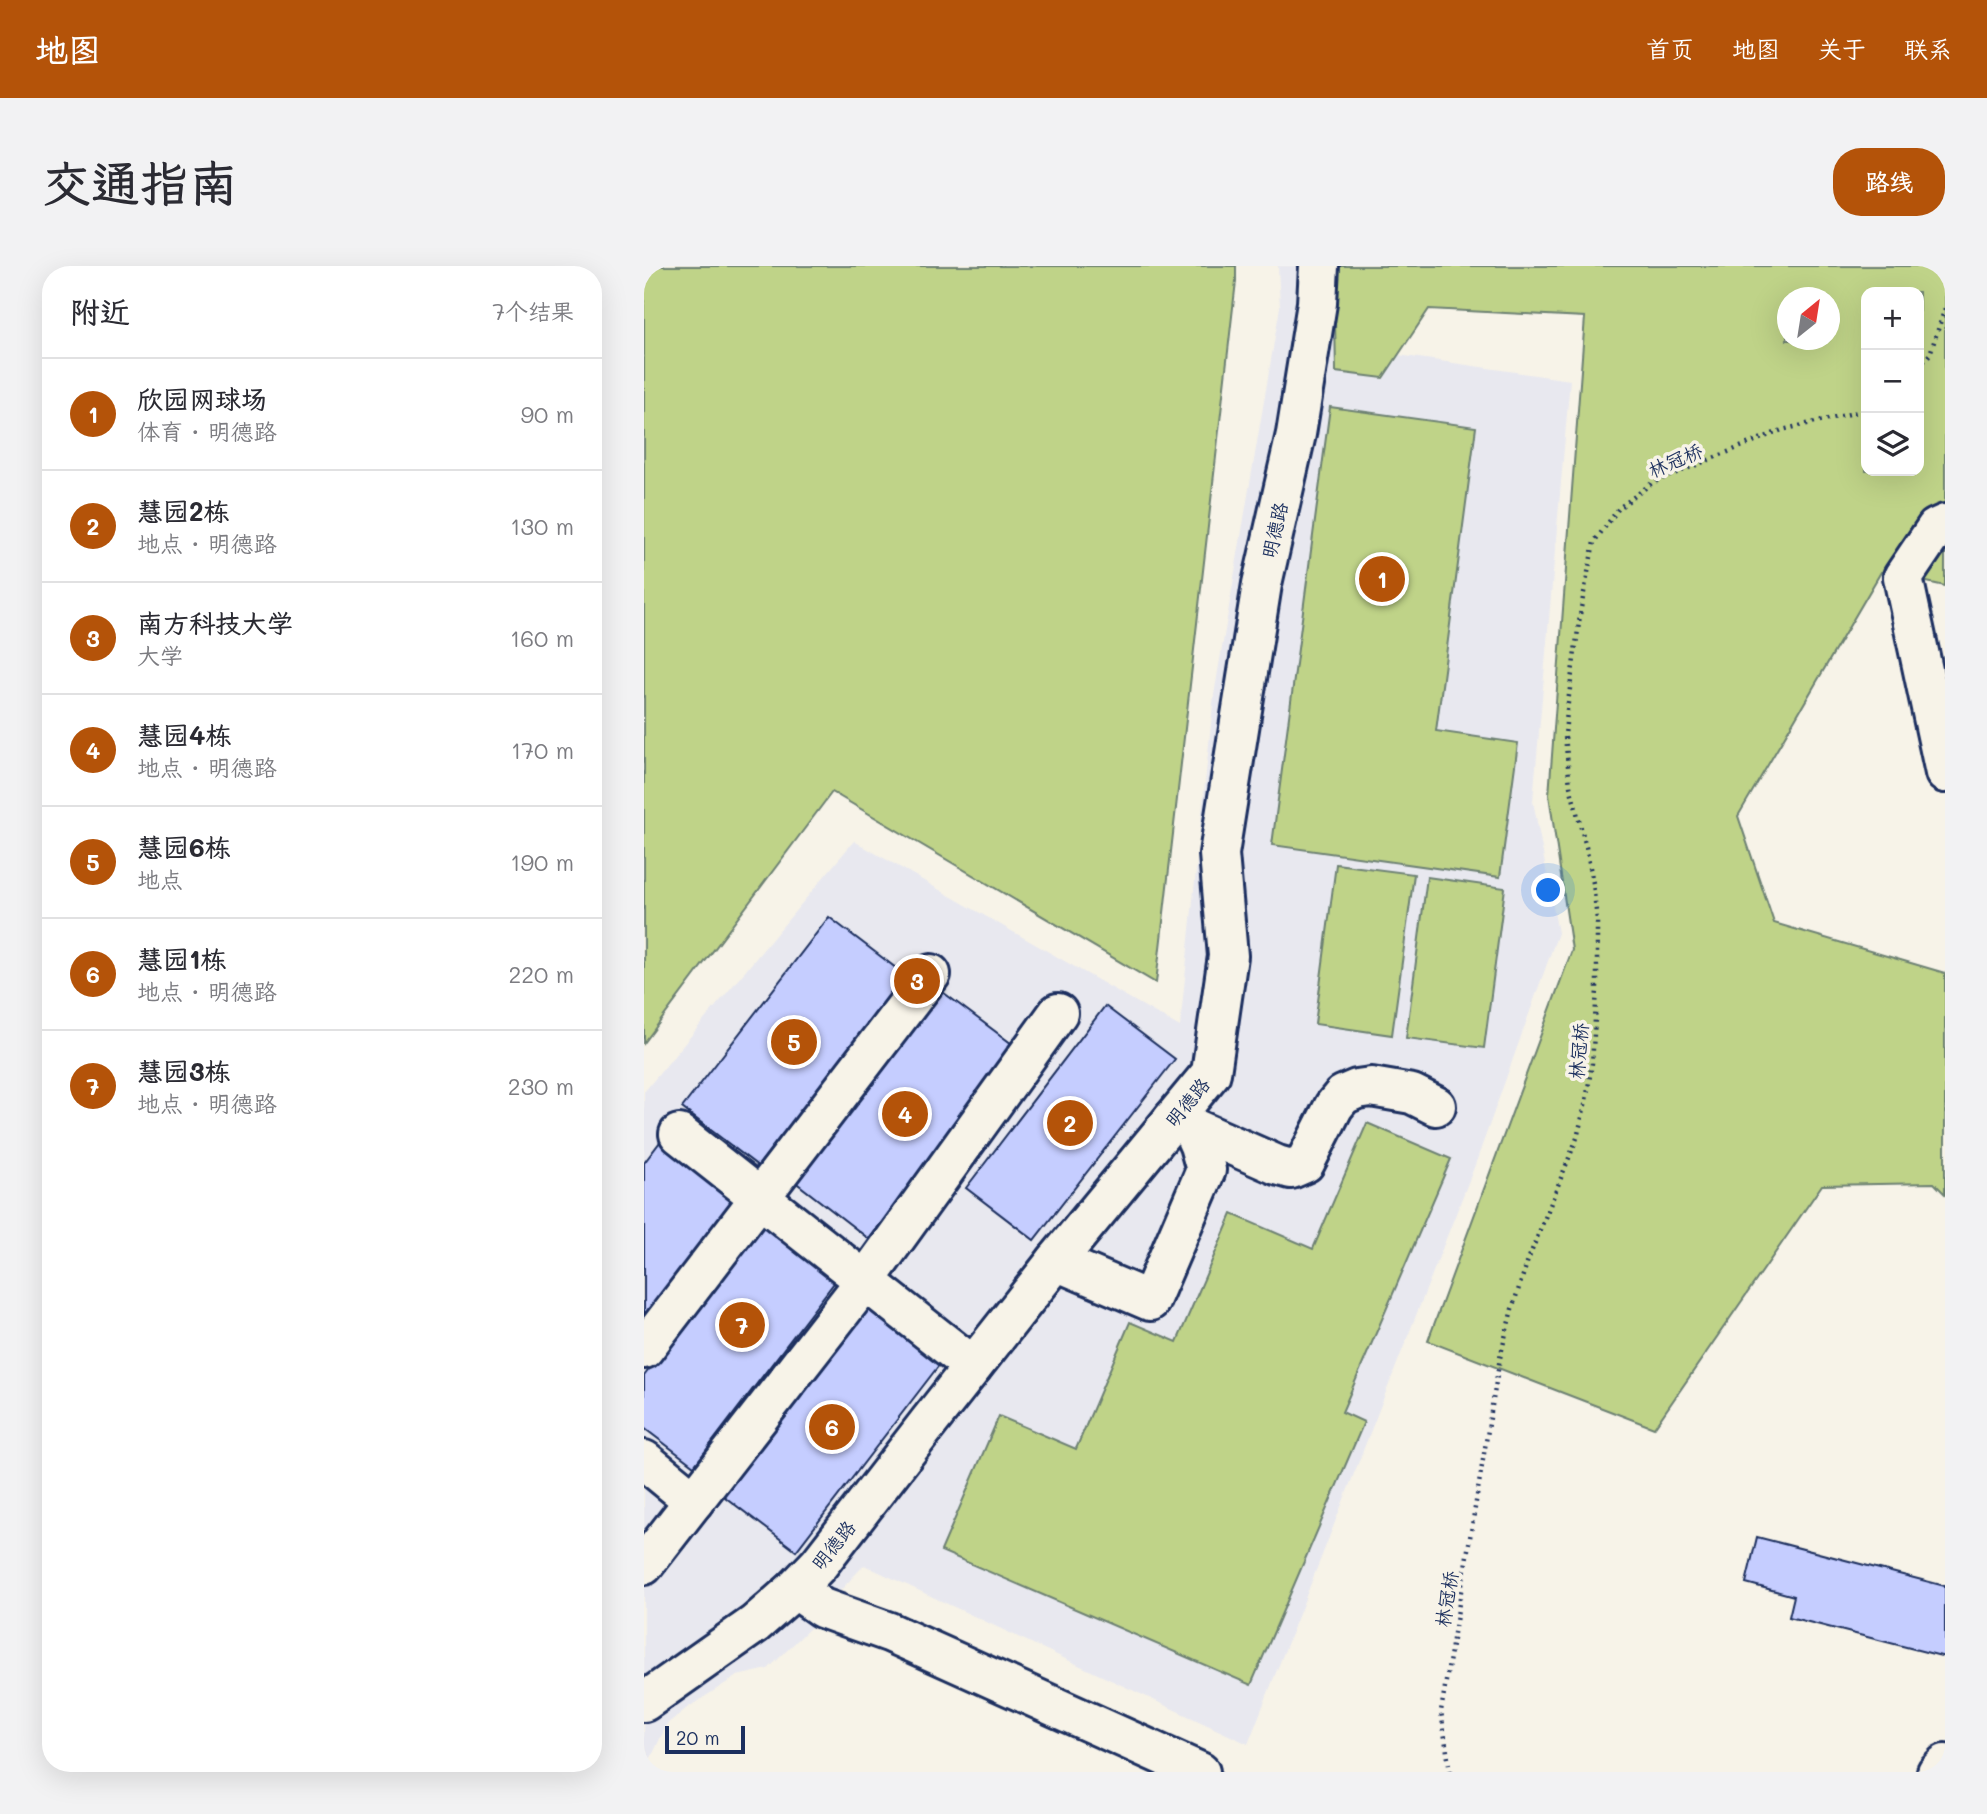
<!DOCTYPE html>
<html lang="zh">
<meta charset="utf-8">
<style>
body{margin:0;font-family:Mali,"LXGW WenKai TC",sans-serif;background:#f2f2f3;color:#2b2b33}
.controls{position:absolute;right:21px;top:21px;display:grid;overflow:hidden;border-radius:14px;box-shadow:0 7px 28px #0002}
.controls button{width:63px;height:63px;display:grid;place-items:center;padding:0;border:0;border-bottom:2px solid #e1e1e2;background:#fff;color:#2b2b33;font:35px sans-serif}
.compass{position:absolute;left:1133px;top:21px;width:63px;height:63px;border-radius:50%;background:#fff;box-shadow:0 7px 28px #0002;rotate:30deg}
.scale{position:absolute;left:21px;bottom:18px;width:80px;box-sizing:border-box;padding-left:7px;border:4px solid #1b2f5e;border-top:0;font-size:19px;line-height:24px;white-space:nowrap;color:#1b2f5e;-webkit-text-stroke:5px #f7f3e8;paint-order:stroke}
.you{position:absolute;left:905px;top:625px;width:24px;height:24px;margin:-18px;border:5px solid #fff;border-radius:50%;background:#1a73e8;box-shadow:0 0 0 10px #1a73e833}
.badge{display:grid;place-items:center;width:46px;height:46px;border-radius:50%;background:#b45309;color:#fff;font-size:23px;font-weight:700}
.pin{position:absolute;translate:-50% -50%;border:4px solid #fff;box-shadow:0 2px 7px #0006}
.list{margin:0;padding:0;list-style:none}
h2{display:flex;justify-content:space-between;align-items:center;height:91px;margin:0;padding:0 28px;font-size:30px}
h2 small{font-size:23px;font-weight:400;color:#7c7c81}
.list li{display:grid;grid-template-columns:46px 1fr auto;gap:21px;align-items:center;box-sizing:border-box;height:112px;padding:0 28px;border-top:2px solid #e1e1e2}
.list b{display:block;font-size:26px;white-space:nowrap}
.list p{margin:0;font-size:23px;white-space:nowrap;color:#7c7c81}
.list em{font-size:23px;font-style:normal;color:#7c7c81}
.icon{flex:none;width:38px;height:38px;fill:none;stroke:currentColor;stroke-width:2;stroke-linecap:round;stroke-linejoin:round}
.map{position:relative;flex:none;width:1301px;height:1506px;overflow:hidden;border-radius:28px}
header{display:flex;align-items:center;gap:42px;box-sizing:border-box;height:98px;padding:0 35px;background:#b45309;color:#fff}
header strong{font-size:33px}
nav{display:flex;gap:38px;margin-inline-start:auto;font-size:24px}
.intro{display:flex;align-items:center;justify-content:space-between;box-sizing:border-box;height:168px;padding:0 42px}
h1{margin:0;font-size:49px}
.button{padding:18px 32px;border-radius:28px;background:#b45309;color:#fff;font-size:24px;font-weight:700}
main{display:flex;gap:42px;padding:0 42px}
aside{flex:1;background:#fff;border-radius:28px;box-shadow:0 7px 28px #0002}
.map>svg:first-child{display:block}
.built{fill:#e8e8ef}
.green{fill:#bfd388;stroke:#6d8173;stroke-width:2;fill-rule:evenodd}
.building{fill:#c5cdff;stroke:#1b2f5e;stroke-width:2}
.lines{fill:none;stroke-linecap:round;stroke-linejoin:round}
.minor-casing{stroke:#1b2f5e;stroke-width:44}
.path{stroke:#1b2f5e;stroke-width:4.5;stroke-dasharray:2 5;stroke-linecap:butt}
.minor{stroke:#f7f3e8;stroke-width:38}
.labels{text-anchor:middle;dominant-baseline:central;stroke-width:7;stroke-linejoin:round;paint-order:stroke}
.street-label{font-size:19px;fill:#1b2f5e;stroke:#f7f3e8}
</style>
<header>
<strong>地图</strong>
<nav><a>首页</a><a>地图</a><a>关于</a><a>联系</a></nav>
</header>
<div class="intro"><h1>交通指南</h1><a class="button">路线</a></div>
<main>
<aside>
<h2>附近<small>7个结果</small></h2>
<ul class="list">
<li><span class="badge">1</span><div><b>欣园网球场</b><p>体育 · 明德路</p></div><em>90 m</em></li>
<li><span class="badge">2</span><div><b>慧园2栋</b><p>地点 · 明德路</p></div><em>130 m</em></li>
<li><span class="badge">3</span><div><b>南方科技大学</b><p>大学</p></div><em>160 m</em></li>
<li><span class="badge">4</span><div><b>慧园4栋</b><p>地点 · 明德路</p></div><em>170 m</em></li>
<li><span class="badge">5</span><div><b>慧园6栋</b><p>地点</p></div><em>190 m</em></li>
<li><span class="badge">6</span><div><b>慧园1栋</b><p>地点 · 明德路</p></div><em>220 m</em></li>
<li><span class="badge">7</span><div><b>慧园3栋</b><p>地点 · 明德路</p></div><em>230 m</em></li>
</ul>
</aside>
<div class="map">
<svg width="1301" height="1506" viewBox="0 0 1301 1506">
<rect width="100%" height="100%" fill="#f7f3e8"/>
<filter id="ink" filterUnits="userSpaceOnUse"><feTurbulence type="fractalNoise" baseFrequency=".0143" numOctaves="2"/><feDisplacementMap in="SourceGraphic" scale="14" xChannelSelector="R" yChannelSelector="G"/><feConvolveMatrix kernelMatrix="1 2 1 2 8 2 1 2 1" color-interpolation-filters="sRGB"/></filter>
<g filter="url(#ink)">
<polygon class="built" points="634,0 711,0 713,83 926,114 889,535 914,667 831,899 604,1478 220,1299 196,1325 184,1363 168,1360 124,1403 93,1410 43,1442 23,1458 5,1496 0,1503 0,826 210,575 536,761 570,429 636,41"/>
<g class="green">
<polygon points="0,0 592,0 592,15 512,717 188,526 0,777"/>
<path d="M690 0H1301V320L1237 306 1094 550 1130 657 1301 707V928L1290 917 1178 919 1010 1162 784 1075 928 684 905 529 941 51 785 43 739 112 692 106ZM1222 26H1275V205H1222ZM1143 32H1185V74H1143Z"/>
<polygon points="686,141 832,161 792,465 874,477 856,611 628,579"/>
<polygon points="692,598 770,608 748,769 671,758"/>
<polygon points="783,611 861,622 840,782 762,772"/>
<polygon points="723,857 807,893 698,1146 720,1156 607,1419 297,1285 355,1150 432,1183 486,1056 533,1076 588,948 669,983"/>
</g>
<g class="building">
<polygon points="185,651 261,709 114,900 38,842"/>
<polygon points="296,724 372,781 225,973 150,915"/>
<polygon points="461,740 531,793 390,974 322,922"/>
<polygon points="19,872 94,930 0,1052 0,897"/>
<polygon points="122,952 196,1009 50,1200 0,1162 0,1110"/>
<polygon points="224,1036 299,1094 152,1285 77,1228"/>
<polygon points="1113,1271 1301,1320 1301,1391 1145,1351 1150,1330 1102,1317"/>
</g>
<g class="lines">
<defs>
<g id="minor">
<polyline points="1301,258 1292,262 1259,311 1301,507"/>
<polyline points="547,861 633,899 647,903 661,897 690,840 699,829 713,823 727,821 768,828 792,840"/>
<polyline points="35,868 329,1100"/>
<polyline points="412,995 506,1035 562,904 555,879 547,861 529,853"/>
<polyline points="0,1083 287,708"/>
<polyline points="0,1194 50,1235"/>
<polyline points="0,1299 221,1015 414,747"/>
<polyline points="151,1323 178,1342 245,1366 556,1506"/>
<polyline points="0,1436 111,1358 151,1323 175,1298 285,1156 412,995 567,807 584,690 575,588 618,318 652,168 673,37 675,0"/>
<polyline points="1293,1506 1301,1498"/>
</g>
</defs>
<use href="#minor" class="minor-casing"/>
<g class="path">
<polyline points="1275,101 1286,88 1301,42"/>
<polyline points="806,1506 797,1445 856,1092 868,1043 884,994 933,872 942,835 948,797 953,724 953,654 949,617 942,581 926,520 921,470 923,444 937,342 950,276 975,242 1008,217 1138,164 1222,144"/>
</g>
<use href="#minor" class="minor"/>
</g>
</g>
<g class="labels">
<g class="street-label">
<text transform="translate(1031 194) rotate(-23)">林冠桥</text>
<text transform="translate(630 264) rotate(-77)">明德路</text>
<text transform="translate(934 785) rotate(-85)">林冠桥</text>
<text transform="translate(543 836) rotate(-50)">明德路</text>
<text transform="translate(189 1279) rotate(-51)">明德路</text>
<text transform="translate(802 1333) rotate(-81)">林冠桥</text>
</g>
</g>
</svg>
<div class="controls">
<button>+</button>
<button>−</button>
<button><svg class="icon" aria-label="layers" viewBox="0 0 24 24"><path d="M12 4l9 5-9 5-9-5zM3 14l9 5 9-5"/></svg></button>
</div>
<svg class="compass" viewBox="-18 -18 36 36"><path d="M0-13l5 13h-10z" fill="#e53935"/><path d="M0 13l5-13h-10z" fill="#7c7c81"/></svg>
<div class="scale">20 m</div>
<div class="you"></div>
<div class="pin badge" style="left:738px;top:313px">1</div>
<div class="pin badge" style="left:426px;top:857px">2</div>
<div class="pin badge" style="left:273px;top:715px">3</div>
<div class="pin badge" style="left:261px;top:848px">4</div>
<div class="pin badge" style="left:150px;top:776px">5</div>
<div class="pin badge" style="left:188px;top:1161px">6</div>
<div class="pin badge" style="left:98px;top:1059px">7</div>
</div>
</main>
